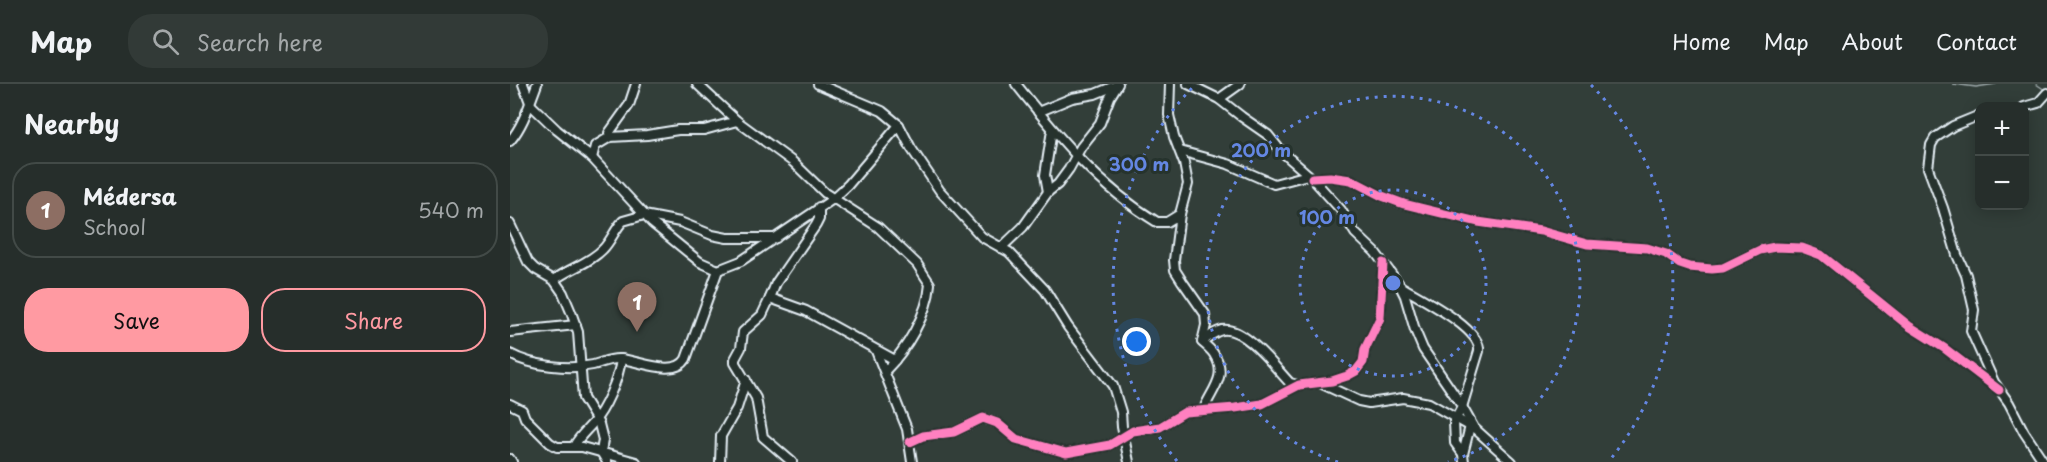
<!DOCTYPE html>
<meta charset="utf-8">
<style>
body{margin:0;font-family:"Playpen Sans",sans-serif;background:#323a37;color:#f1f3f6}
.controls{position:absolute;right:18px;top:18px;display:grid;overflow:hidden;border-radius:12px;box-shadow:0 3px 15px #0003}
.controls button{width:54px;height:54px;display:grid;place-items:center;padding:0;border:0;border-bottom:2px solid #424a47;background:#262e2b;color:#f1f3f6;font:30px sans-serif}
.you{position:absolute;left:627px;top:258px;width:21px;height:21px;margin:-15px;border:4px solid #fff;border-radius:50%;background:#1a73e8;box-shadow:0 0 0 9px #1a73e833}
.badge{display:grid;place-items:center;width:39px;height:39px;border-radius:50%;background:#ff9aa2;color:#fff;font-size:20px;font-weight:700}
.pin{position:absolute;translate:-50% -50px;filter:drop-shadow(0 2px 3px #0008)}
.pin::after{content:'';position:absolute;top:32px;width:21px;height:18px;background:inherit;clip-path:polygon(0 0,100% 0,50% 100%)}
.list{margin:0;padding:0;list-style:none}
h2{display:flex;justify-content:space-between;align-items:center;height:78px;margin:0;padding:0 24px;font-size:26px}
h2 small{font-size:20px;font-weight:400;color:#a4a8a9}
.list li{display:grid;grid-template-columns:39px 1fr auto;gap:18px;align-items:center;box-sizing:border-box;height:96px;margin:0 12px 12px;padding:0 12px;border:2px solid #424a47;border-radius:24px}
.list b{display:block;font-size:22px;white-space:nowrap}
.list p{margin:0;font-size:20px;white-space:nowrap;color:#a4a8a9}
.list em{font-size:20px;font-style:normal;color:#a4a8a9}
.actions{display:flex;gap:12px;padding:18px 24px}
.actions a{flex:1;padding:14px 0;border:2px solid #ff9aa2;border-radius:24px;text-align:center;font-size:21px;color:#ff9aa2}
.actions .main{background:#ff9aa2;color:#111}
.icon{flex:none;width:33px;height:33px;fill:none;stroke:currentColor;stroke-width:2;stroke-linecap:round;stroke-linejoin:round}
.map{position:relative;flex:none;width:1537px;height:378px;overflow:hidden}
header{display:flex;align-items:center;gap:36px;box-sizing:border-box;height:84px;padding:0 30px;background:#262e2b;border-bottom:2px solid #424a47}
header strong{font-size:28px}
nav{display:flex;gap:33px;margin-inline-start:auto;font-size:21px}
.search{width:420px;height:54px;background:#323a37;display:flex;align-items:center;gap:15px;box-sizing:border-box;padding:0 21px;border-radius:24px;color:#a4a8a9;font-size:22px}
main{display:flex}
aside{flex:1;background:#262e2b}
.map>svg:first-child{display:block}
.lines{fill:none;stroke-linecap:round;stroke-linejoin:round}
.stream{stroke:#9ea9ab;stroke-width:1.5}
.minor-casing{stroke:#e8f1f8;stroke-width:12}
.minor{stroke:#26332d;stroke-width:8}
.cycleway-casing{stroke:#26332d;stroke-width:13}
.cycleway{stroke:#ff80c0;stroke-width:9}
.ring{fill:none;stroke:#6487e3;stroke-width:3;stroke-dasharray:3 6}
.centre{fill:#6487e3;stroke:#26332d;stroke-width:3}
.ring-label{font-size:18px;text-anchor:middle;font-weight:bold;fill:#6487e3;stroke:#26332d;stroke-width:6;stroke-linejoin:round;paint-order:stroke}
</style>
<header>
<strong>Map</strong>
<div class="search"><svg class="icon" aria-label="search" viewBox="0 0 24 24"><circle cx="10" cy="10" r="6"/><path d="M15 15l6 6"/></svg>Search here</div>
<nav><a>Home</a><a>Map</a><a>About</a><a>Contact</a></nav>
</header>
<main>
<aside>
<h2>Nearby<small></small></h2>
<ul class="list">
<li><span class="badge" style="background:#8d6e63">1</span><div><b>Médersa</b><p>School</p></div><em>540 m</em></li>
</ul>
<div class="actions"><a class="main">Save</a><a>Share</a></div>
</aside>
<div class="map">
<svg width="1537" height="378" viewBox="0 0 1537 378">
<rect width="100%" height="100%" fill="#323e39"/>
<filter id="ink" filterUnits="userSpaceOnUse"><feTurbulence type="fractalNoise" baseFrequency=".0167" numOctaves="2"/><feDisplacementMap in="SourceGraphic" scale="12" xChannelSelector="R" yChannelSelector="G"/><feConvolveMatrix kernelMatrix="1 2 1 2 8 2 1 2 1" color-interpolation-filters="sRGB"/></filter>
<g filter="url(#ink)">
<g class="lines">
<g class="stream">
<polyline points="1443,0 1466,3 1486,0"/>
<polyline points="1526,0 1535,6"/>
</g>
<defs>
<g id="minor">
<polyline points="13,0 21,21 47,46 82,74 142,139 190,178 208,186 231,177 323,115 338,101 389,41"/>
<path d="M187 0 227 37 283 78 315 109 368 143 407 180 420 200C418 230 396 266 375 287"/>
<polyline points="308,0 372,27 389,41 401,64 430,107 472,153 499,168 535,206 558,243 603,302 611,328 612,343 619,378"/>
<path d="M506 0C548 53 589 103 647 138H657L670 130"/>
<path d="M660 0 659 31 664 53 674 79 678 100 670 130 664 176 665 186 672 197 695 230 696 241 692 258C696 262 702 266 705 272 718 292 701 307 694 325"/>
<polyline points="678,0 709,15 732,33 758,51 771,67 802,94 831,126 845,149 865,168 889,200 895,212 905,246 913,265 950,319 964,344 1002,378"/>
<polyline points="709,15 730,0"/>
<polyline points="1514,23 1528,19 1537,9"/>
<polyline points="528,28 562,14 585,10 607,1"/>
<polyline points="1470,31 1443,42 1425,54 1421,61 1418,84 1433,124 1447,171 1456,191 1464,226 1461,247 1484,298 1499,319 1514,348 1534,378"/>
<polyline points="100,53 99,49 119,21 126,0"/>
<path d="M0 57C14 40 19 21 27 0"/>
<polyline points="670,67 718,80 764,100 798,91"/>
<polyline points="82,74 85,62 100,53 137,51 168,46 194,46 227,37"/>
<polyline points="802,94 820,93 841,96 872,112 894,120 968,138 1031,147 1077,160 1137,164 1156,170 1170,180 1179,183 1202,185 1213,184 1250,166 1265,163 1292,164 1311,171 1399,242 1434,264 1489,306"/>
<polyline points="538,108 535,91 542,46"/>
<polyline points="309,123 309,135 306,141 266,199 260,214 296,227 385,276"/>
<polyline points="0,140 18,178 25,185 44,196 53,209 61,228 68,248 73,314 89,340 93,356 91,368 97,378"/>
<polyline points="491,164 513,143 538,108 548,100 559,85 571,63 590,39 600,13 608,0"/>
<path d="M44 196C60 184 80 179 93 165 101 157 105 145 113 137L134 131 170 138 202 151 217 154H266"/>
<path d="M892 203C910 214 972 245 969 267L952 323 944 338 945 359 953 370"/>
<polyline points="260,214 252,231 233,248 231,264 225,275 225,279 246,314 253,353 282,378"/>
<polyline points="0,248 66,241"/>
<path d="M692 258C698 253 704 248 712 246 735 242 766 285 780 299L788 301"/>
<polyline points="366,267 397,345 402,378"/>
<path d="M0 270C21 282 59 286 83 281 92 279 100 274 110 275 127 276 165 294 176 275L208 186"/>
<polyline points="810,299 849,317 859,319 893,314 919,319 963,344"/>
<polyline points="0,320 12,326 15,334 40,359 47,363 72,363 126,378"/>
<polyline points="400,358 413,352 444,348 473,334 487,339 506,355 556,369 600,361 623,347 650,343 675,328 725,324 752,320 789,301 822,297 837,292 846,287 853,278 855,265 870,234 873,179"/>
<path d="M64 362C69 353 75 348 82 340 95 326 109 294 111 275"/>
<polyline points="0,375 2,378"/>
<polyline points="210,378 211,352 227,324 236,296"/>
<polyline points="954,378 953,370 960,342"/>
</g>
</defs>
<use href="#minor" class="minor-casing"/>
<use href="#minor" class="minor"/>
<defs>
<g id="cycleway">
<polyline points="802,94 820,93 841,96 872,112 894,120 968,138 1031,147 1077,160 1137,164 1156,170 1170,180 1179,183 1202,185 1213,184 1250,166 1265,163 1292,164 1311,171 1399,242 1434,264 1489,306"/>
<polyline points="400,358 413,352 444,348 473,334 487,339 506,355 556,369 600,361 623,347 650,343 675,328 725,324 752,320 789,301 822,297 837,292 846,287 853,278 855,265 870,234 873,179"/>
</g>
</defs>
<use href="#cycleway" class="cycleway-casing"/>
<use href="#cycleway" class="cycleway"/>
</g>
</g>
<g class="ring">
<circle cx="883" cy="199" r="93"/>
<path d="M828 378A187 187 0 1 1 938 378"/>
<path d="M667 377A280 280 0 0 1 685 1M1081 1A280 280 0 0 1 1099 377"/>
</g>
<circle cx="883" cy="199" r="9" class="centre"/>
<g class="ring-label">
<text x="751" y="73">200 m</text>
<text x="629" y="87">300 m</text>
<text x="817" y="140">100 m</text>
</g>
</svg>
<div class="controls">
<button>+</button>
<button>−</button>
</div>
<div class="you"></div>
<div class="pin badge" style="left:127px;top:248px;background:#8d6e63">1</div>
</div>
</main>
